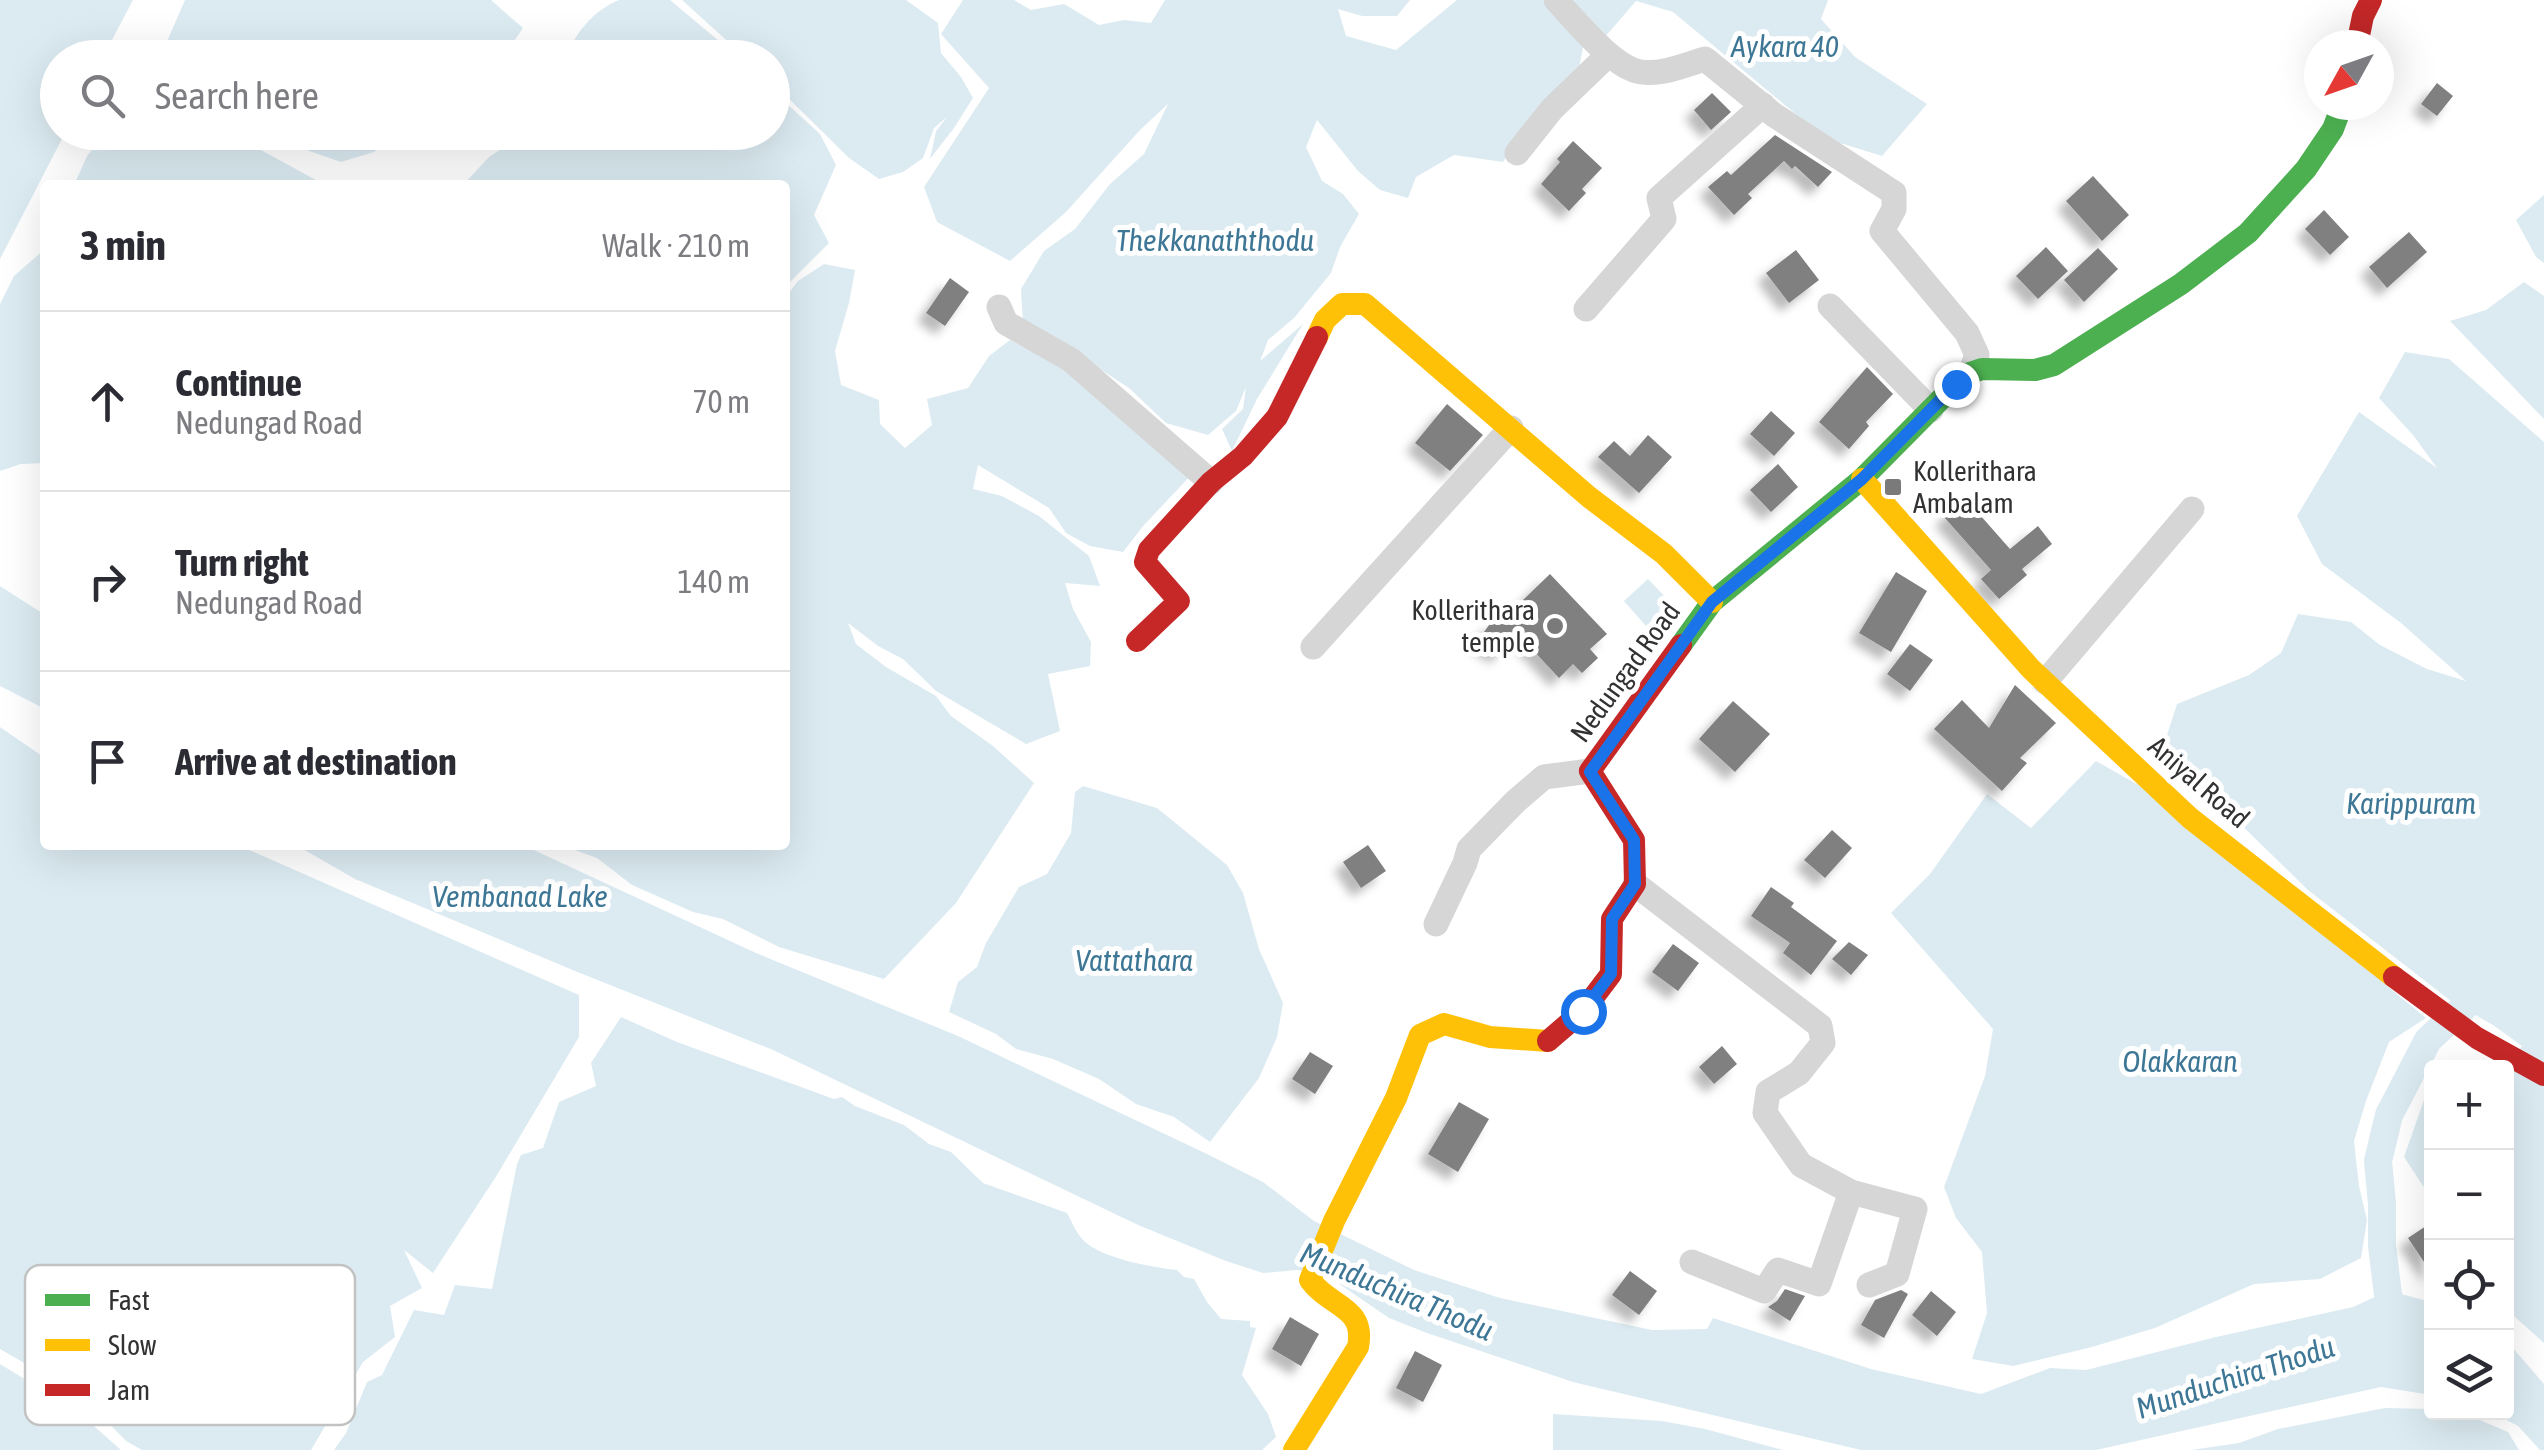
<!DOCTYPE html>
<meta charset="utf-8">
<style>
body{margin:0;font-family:"Asap Condensed",sans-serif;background:#f7f7f7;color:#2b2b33}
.controls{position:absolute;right:30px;bottom:30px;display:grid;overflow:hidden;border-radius:10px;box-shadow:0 10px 40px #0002}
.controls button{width:90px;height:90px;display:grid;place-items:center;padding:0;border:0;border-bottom:2px solid #e1e1e2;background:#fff;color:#2b2b33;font:50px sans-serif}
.compass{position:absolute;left:2304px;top:30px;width:90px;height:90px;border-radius:50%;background:#fff;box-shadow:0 10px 40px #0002;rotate:230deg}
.stop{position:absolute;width:30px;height:30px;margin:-22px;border:8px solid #1a73e8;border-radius:50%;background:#fff}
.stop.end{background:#1a73e8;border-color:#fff;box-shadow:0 2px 10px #0008}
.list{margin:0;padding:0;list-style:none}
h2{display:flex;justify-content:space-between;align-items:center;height:130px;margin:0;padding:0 40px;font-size:42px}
h2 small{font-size:32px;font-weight:400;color:#7c7c81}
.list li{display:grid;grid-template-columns:65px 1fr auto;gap:30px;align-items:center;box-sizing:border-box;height:180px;padding:0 40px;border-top:2px solid #e1e1e2}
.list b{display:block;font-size:38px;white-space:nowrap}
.list p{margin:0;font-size:32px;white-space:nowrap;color:#7c7c81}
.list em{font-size:32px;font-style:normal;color:#7c7c81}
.icon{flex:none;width:55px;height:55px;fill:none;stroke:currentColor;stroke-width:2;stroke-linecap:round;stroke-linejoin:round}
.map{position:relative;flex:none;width:2544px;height:1450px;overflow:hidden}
.search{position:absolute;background:#fff;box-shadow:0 10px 40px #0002;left:40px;top:40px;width:750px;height:110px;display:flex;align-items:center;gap:25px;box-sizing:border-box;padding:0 35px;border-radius:55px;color:#7c7c81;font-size:38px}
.panel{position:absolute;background:#fff;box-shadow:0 10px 40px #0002;left:40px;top:180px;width:750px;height:670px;border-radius:10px}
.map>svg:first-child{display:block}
.water{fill:#dcebf2}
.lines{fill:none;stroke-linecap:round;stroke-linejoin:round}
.canal{stroke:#dcebf2;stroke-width:28}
.building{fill:#808080;filter:url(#shadow)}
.street{stroke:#d6d6d6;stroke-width:25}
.fast{stroke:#4caf50;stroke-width:22}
.slow{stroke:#ffc107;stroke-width:22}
.jam{stroke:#c62828;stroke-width:22}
.route{stroke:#1a73e8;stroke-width:12}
.poi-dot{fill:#7a7a7a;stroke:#fff;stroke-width:4}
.labels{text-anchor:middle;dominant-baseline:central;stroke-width:10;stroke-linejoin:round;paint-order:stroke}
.poi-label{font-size:28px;fill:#323232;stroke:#fff;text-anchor:start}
.street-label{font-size:28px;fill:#323232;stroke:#fff}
.water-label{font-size:30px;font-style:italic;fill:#3e7796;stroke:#fff}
.key{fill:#fff;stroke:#c2c2c2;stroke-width:2.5}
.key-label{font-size:28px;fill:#323232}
</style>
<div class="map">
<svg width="2544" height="1450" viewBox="0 0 2544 1450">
<defs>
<filter id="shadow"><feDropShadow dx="-9" dy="9" stdDeviation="5" flood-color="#0004"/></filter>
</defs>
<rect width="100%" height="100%" fill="#fff"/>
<g class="water">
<polygon points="0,0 133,0 103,57 58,58 58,132 65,133 0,259"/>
<polygon points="185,0 491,0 523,28 510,47 492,57 169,57 168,39"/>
<path d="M619 0H670L738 57H566C575 33 594 10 619 0Z"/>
<polygon points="682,0 906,0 938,23 941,53 961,77 973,98 954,128 930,159 936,131 947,117 934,128 923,158 903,172 879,179 849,158 773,83 772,58 745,57"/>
<polygon points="963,0 1014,0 1031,10 1064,4 1099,25 1124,20 1151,23 1165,0 1410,0 1397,16 1362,16 1338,9 1346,36 1396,50 1457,0 1542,0 1552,7 1584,42 1578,74 1525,130 1503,162 1454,155 1416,177 1408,198 1380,190 1358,171 1317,120 1306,147 1322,181 1343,194 1359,214 1340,247 1331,273 1294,318 1268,340 1260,361 1303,324 1257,399 1232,451 1222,429 1243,409 1246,387 1236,411 1208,435 1166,423 1129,388 1091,363 1194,472 1144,525 1123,552 1090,546 1066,533 1049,508 978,465 973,489 1002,496 1039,516 1089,556 1100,586 1065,583 1073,609 1091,642 1090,666 1048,674 1060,731 1026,744 936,691 903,659 878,646 848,623 856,644 886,667 936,696 951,716 993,746 1034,783 956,903 884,979 779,947 723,919 693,912 632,885 597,858 561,845 785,845 785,298 798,281 824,264 855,270 849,303 835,351 841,385 879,400 880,424 905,448 932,425 927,399 968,388 989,356 1010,340 1060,366 1023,324 1021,289 1044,251 1075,229 1110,184 1144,154 1168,104 1140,130 1066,212 1010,261 937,222 924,187 989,88 941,34"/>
<polygon points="1573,0 1828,0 1821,19 1855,57 1927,104 1882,156 1837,142 1798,116 1673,12 1636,1 1605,37"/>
<polygon points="773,91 820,134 836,165 814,215 829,243 790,282 785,290 785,185 463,185 489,157 525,133 772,132"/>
<polygon points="105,133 230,133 325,185 74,185 87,156"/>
<polygon points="257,133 397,133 374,152 341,162"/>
<polygon points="2544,195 2544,263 2536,257 2516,220"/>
<polygon points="45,249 45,463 21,464 0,471 0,304 14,276"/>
<polygon points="2524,282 2544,296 2544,419 2450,321 2486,310"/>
<polygon points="2405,352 2449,359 2544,442 2544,1343 2506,1309 2507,1068 2522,1046 2493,1025 2451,1001 2308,890 2231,815 2201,801 2166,738 2177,704 2249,675 2281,653 2298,614 2351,622 2380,645 2427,669 2466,681 2401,623 2322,564 2297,516 2359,412 2437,468 2413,435 2379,398"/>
<polygon points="1648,579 1671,603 1646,626 1624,601"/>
<polygon points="0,586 45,615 45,709 0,686"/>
<polygon points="0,727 45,758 45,845 238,845 579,995 579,1037 497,1175 433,1273 404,1250 422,1288 390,1306 395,1337 363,1362 311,1450 142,1450 126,1441 83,1397 0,1349"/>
<polygon points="2096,761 2156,795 2426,1018 2389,1042 2366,1101 2354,1141 2359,1186 2367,1220 2361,1258 2320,1279 2254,1284 2155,1328 2092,1347 2013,1366 1972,1359 1987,1313 1982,1252 1956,1218 1944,1187 1985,1076 1993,1029 1891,913 1930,874 1987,794 2031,828"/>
<polygon points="1083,786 1157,808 1227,865 1243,893 1259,949 1283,1003 1277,1037 1259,1078 1210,1142 1174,1117 1136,1104 1099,1079 1053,1059 1016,1049 996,1034 949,1012 958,982 977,967 986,943 1019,887 1047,874 1071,833 1075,792"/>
<polygon points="296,845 523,845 756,953 958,1036 1207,1154 1263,1182 1314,1221 1414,1270 1500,1298 1652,1330 1707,1329 1713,1318 1871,1369 1981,1394 2050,1368 2086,1370 2216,1337 2353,1307 2377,1296 2401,1294 2431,1302 2431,1395 2381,1387 2096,1450 1861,1450 1573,1382 1427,1333 1389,1318 1326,1275 1297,1270 1263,1273 1226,1261 1138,1225 773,1050 575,971 355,879"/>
<path d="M621 1017 677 1042 834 1099 842 1097 855 1106 904 1125 929 1144 951 1152 983 1183 1067 1213C1072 1222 1076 1233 1084 1241 1103 1259 1152 1267 1177 1270L1184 1277 1194 1279 1207 1302 1221 1319 1250 1321V1327L1256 1328 1242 1375 1268 1414 1276 1437 1262 1450H334L346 1433 367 1382 382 1375 414 1310 444 1315 455 1285 492 1289 517 1164 521 1155 543 1148 559 1102 596 1086 591 1063Z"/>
<polygon points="2431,1080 2431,1198 2404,1157"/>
<polygon points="2507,1341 2544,1384 2544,1450 2540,1450 2518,1426 2493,1413 2506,1412"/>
<polygon points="0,1364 77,1411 121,1450 0,1450"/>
<polygon points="2385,1408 2431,1409 2432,1412 2468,1415 2508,1432 2519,1450 2191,1450 2239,1443 2278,1429"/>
<polygon points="1553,1414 1662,1421 1705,1429 1783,1450 1553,1450"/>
</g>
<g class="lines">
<polyline class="canal" points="2397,1324 2388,1295 2382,1246 2382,1204 2378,1161 2389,1115 2428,1040 2463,1008"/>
</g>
<g class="building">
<polygon points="2437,83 2453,96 2437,116 2421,104"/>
<polygon points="1712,93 1731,112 1711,130 1694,110"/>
<polygon points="1775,135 1832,172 1818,187 1795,166 1792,169 1784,161 1748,194 1752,198 1734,215 1708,187 1727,171 1731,175"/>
<polygon points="1573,141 1602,168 1582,189 1586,193 1569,211 1541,184 1560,162 1557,159"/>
<polygon points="2093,176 2129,215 2102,241 2066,201"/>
<polygon points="2324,210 2349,237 2330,255 2305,229"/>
<polygon points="2409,232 2427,252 2387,288 2369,267"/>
<polygon points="2046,247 2068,271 2038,299 2016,276"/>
<polygon points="2098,248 2118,269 2084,302 2064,280"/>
<polygon points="1796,250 1819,280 1789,303 1766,273"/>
<polygon points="950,278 969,292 945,326 926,313"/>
<polygon points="1867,367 1893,394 1866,422 1869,426 1849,449 1819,422"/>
<polygon points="1447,404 1483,435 1450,471 1415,443"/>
<polygon points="1771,411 1795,433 1774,456 1750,434"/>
<polygon points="1648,435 1672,457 1639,493 1598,457 1614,441 1630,456"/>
<polygon points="1778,464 1798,487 1771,512 1750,490"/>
<polygon points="1965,498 2010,549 2038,526 2052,544 2022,569 2027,575 1999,599 1981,579 1991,570 1944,517"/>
<polygon points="1896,572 1927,591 1891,652 1859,633"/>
<polygon points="1550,574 1607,634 1590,649 1598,658 1582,673 1573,664 1559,678 1516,632 1499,655 1478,640 1492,621 1497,625"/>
<polygon points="1910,644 1933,660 1910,691 1887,674"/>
<polygon points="2015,685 2056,723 2020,758 2027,763 2002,791 1934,729 1962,700 1989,728"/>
<polygon points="1733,701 1770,734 1735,772 1699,739"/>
<polygon points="1832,830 1852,848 1825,878 1804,860"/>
<polygon points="1368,845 1386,871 1361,888 1343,862"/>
<polygon points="1771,887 1794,903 1791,907 1837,941 1811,975 1783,953 1790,943 1751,916"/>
<polygon points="1849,942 1868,955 1851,975 1832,959"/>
<polygon points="1673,944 1699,963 1678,991 1652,972"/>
<polygon points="1722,1046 1737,1064 1714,1084 1699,1067"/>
<polygon points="1310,1052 1333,1066 1315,1094 1292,1079"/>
<polygon points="1459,1102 1489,1119 1458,1172 1428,1154"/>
<polygon points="2432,1222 2432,1274 2408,1238"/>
<polygon points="1630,1271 1657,1291 1639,1315 1612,1295"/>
<polygon points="1785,1289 1805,1296 1790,1321 1768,1307 1777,1301"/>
<polygon points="1901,1290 1908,1294 1884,1338 1861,1325 1875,1300"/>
<polygon points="1931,1291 1956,1312 1937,1336 1912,1315"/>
<polygon points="1290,1317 1319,1334 1301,1366 1272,1349"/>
<polygon points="1415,1351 1442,1365 1423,1402 1396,1388"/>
</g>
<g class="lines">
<g class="street">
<path d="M1556 0C1576 21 1613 68 1641 72 1662 75 1685 65 1705 59L1774 115 1894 193V209L1882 231 1967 333 1977 355 1970 373"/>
<polyline points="1517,153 1552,109 1608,55"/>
<polyline points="1830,306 1931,410"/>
<polyline points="999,307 1006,323 1071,360 1211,482"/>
<polyline points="1586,309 1664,219 1659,198 1763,105"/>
<polyline points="1313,647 1511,428"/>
<polyline points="2045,682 2192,509"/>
<polyline points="1635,884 1820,1026 1823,1043 1799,1073 1768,1092 1765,1113 1801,1165 1851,1192 1915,1209 1897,1274 1869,1285"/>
<polyline points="1436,924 1465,863 1469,849 1516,801 1544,777 1590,771"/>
<polyline points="1692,1262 1764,1291 1778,1270 1819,1284 1851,1192"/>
</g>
<polyline class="fast" points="1681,645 1712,602 1862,479 1956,384 1970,373 1982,369 2035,370 2054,365 2181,284 2248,233 2306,169 2333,129 2342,105"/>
<g class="slow">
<polyline points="1317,337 1325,320 1342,304 1365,304 1589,497 1664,554 1712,602"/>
<polyline points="1862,479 2031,669 2190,818 2394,977"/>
<path d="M1294 1450 1358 1347C1366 1306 1330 1308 1310 1280L1334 1221 1396 1098 1420 1035 1444 1024 1490 1037 1548 1041"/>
</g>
<g class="jam">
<polyline points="2357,45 2363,16 2371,0"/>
<polyline points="1137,641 1179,601 1145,562 1149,550 1211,482 1243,456 1277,417 1317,337"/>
<polyline points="2394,977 2477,1038 2544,1075"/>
<polyline points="1548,1041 1583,1011 1611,974 1612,919 1635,884 1634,840 1590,771 1681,645"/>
</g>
</g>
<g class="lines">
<polyline class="route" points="1583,1011 1611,974 1612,919 1635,884 1634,840 1590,772 1712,602 1862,479 1956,384"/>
</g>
<g class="poi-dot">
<rect x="1883" y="477" width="20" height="20" rx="5"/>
<circle cx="1555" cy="626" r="10"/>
</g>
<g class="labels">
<g class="poi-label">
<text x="1913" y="471">Kollerithara<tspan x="1913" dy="32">Ambalam</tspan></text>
<text x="1535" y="610" text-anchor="end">Kollerithara<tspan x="1535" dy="32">temple</tspan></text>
</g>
<g class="street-label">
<text transform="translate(1625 672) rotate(-54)">Nedungad Road</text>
<text transform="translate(2199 782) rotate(41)">Aniyal Road</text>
</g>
<g class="water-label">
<text x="1785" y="46">Aykara 40</text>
<text x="1215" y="240">Thekkanaththodu</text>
<text x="2411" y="803">Karippuram</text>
<text x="520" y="896">Vembanad Lake</text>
<text x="1134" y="960">Vattathara</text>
<text x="2180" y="1061">Olakkaran</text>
<text transform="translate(1397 1291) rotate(23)">Munduchira Thodu</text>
<text transform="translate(2235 1377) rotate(-18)">Munduchira Thodu</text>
</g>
</g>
<rect x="25" y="1265" width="330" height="160" rx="15" class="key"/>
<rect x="45" y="1294" width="45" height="12" fill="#4caf50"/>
<rect x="45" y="1339" width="45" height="12" fill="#ffc107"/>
<rect x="45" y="1384" width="45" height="12" fill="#c62828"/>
<g class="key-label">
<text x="108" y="1310">Fast</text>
<text x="108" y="1355">Slow</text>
<text x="108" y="1400">Jam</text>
</g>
</svg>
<div class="controls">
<button>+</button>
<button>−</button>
<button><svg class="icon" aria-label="locate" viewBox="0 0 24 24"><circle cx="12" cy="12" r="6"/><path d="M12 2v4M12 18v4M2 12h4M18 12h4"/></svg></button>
<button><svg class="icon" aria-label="layers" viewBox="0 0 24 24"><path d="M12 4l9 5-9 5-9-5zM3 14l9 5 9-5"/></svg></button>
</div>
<svg class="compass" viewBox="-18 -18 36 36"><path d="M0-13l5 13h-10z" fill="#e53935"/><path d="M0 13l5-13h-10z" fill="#7c7c81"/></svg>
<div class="stop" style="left:1583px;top:1011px"></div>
<div class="stop end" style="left:1956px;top:384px"></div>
<div class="search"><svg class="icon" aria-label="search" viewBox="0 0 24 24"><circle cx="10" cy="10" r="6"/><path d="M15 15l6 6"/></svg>Search here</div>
<section class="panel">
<h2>3 min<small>Walk · 210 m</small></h2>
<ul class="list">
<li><svg class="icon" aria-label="ahead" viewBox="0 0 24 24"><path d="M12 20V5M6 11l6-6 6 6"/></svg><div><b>Continue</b><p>Nedungad Road</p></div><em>70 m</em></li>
<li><svg class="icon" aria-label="right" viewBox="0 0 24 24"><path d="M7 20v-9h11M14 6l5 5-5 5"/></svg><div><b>Turn right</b><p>Nedungad Road</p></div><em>140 m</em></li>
<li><svg class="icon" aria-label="arrive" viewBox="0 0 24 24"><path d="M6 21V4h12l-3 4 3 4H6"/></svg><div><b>Arrive at destination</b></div></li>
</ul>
</section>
</div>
